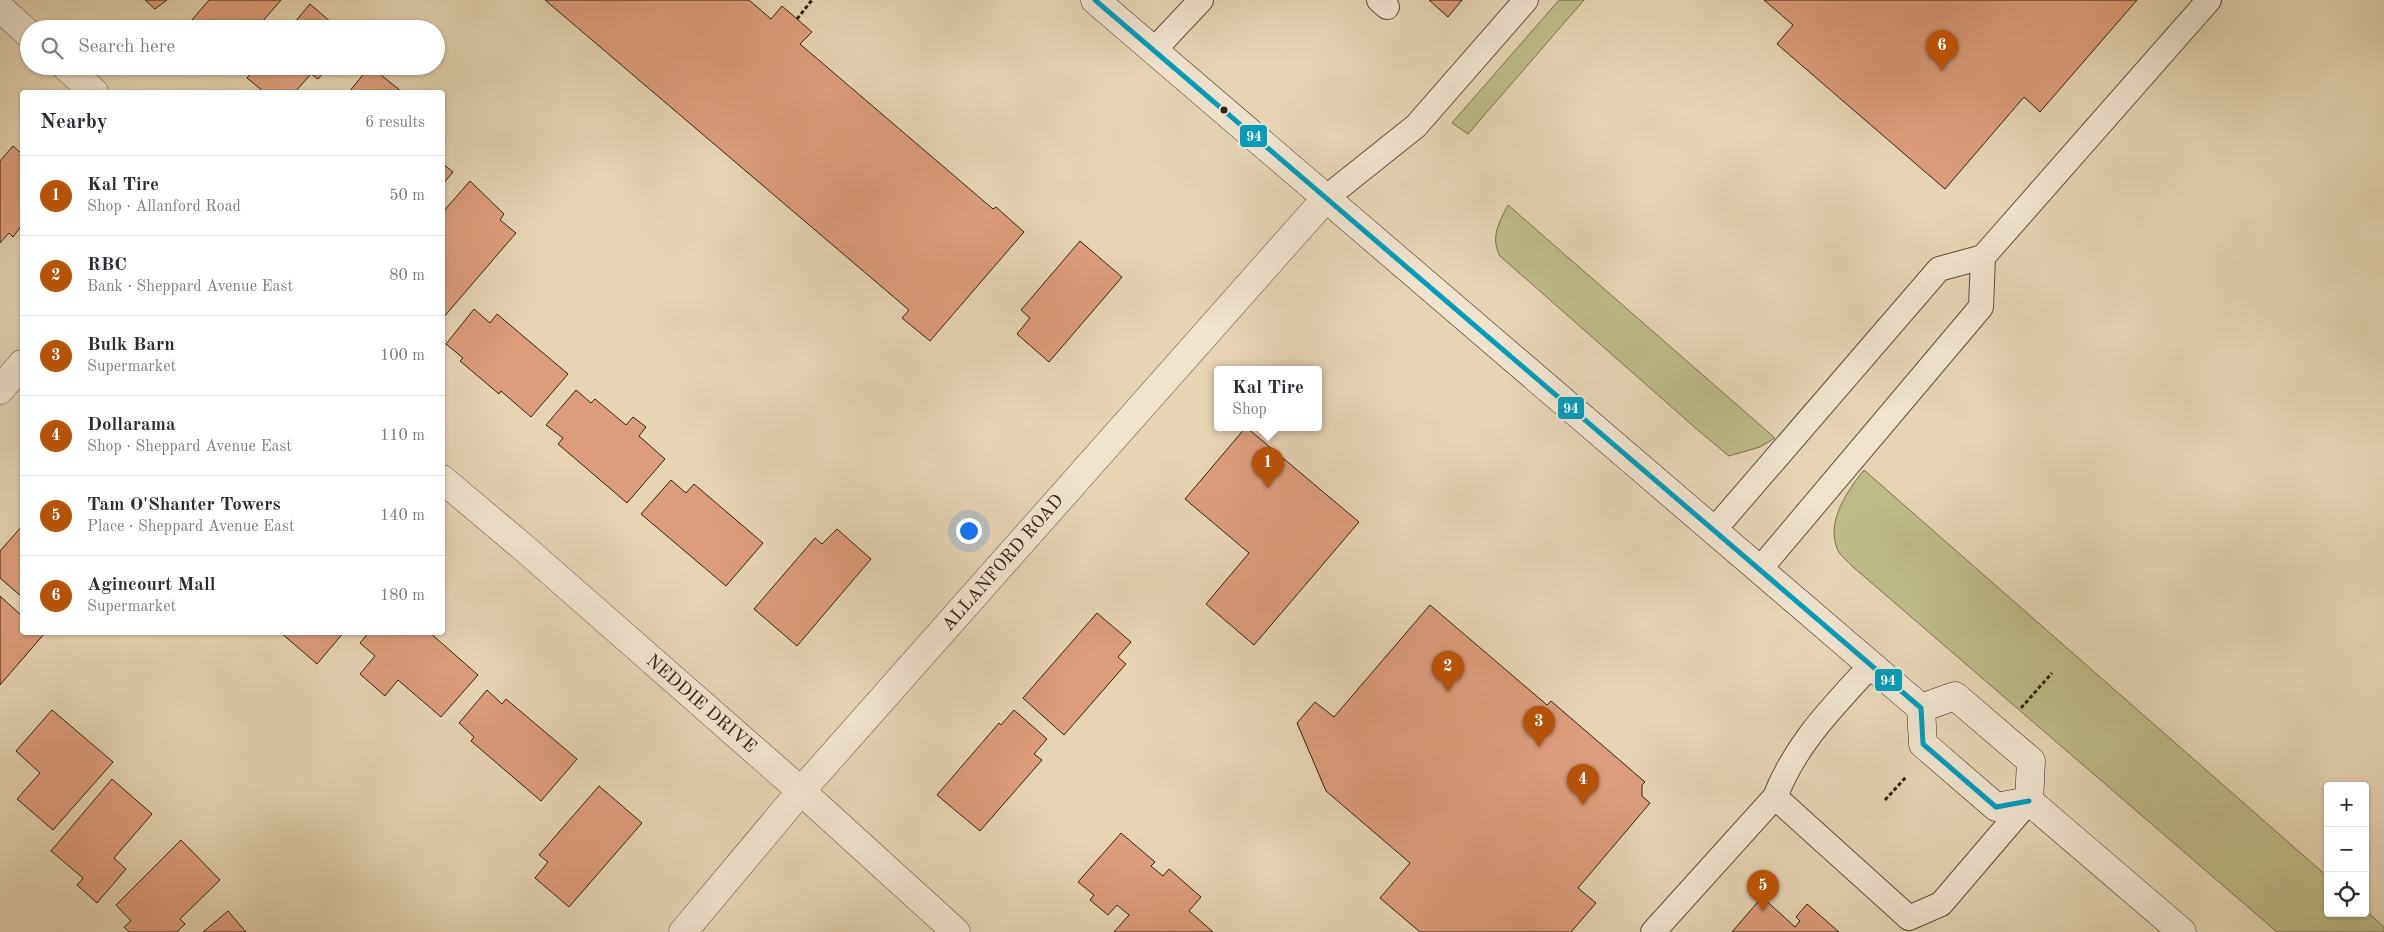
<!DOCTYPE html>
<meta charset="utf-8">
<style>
body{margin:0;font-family:"Old Standard TT",serif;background:#f7f7f7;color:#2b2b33}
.controls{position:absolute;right:15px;bottom:15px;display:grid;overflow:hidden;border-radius:5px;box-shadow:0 1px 4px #0004}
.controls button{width:45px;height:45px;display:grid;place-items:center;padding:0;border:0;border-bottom:1px solid #e1e1e2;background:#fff;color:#2b2b33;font:25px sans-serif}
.you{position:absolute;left:968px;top:530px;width:18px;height:18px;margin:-12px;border:4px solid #fff;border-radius:50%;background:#1a73e8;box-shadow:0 0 0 8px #1a73e833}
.badge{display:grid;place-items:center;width:32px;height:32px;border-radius:50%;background:#b45309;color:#fff;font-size:16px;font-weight:700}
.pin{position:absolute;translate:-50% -41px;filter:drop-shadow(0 1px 2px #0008)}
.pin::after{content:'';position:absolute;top:26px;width:18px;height:15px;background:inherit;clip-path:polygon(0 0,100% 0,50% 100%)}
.popup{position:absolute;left:1214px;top:366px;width:108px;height:65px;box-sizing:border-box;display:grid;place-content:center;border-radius:5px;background:#fff;filter:drop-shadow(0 1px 4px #0005);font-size:16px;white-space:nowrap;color:#7c7c81}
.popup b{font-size:19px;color:#2b2b33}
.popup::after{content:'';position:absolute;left:50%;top:100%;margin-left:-10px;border:10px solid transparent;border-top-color:#fff}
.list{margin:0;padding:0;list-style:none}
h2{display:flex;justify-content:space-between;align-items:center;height:65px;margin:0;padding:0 20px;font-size:21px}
h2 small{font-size:16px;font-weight:400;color:#7c7c81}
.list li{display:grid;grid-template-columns:32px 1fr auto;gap:15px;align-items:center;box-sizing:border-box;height:80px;padding:0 20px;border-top:1px solid #e1e1e2}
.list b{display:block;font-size:19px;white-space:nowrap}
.list p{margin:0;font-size:16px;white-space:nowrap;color:#7c7c81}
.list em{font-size:16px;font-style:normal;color:#7c7c81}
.icon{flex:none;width:28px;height:28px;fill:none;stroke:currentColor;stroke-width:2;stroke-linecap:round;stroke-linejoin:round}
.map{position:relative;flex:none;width:2384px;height:932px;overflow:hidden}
.search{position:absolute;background:#fff;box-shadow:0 1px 4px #0004;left:20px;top:20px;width:425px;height:55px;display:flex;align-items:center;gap:12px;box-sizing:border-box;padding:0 18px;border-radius:28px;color:#7c7c81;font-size:19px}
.panel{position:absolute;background:#fff;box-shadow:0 1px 4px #0004;left:20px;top:90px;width:425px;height:545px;border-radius:5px}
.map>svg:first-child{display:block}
.green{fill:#bcbb88;stroke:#786f4a}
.building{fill:#dc9d7c;stroke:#34230c}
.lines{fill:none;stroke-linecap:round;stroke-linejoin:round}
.service-casing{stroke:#604f36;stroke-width:26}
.minor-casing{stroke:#604f36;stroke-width:29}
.secondary-casing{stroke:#34230c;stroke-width:29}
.path{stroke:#34230c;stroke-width:3;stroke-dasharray:4 2.5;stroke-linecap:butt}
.service{stroke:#efe3ce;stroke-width:24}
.minor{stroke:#efe3ce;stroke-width:28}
.secondary{stroke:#efe3ce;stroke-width:28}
.bus-1-casing{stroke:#efe3ce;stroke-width:9}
.bus-1{stroke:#059cbb;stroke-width:5}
.bus-dot{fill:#34230c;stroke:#efe3ce;stroke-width:2}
.labels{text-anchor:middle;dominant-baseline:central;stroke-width:4;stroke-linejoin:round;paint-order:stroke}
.street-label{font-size:18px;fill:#34230c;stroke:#efe3ce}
.line-badge{stroke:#efe3ce;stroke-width:2}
.badge-label{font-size:14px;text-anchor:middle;font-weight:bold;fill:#fff}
</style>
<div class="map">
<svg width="2384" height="932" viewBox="0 0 2384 932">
<rect width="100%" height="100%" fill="#e6d4b3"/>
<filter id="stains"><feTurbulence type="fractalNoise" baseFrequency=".004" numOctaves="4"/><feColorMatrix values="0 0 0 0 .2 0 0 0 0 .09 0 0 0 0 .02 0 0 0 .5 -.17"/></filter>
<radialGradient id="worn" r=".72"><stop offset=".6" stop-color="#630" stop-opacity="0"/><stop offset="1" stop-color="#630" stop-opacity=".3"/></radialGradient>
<g class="green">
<polygon points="1559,0 1584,0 1468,134 1452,123"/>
<path d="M1508 205 1775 438 1760 447 1729 456 1700 432 1500 256C1490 238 1499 222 1508 205Z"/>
<path d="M1864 470 2328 877V913H2365V910L2384 927V932H2277L1852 566C1848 561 1839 555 1837 548 1826 521 1848 490 1864 470Z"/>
</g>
<g class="building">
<polygon points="145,0 167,0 155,9"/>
<polygon points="209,0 281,0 256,29 188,29 186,27"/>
<polygon points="545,0 749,0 771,19 782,6 812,32 800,44 993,209 996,207 1024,232 930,341 902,318 909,310"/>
<polygon points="1429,0 1462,0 1448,17"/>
<polygon points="1764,0 2137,0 2040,112 2024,97 1945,189 1777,44 1793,25"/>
<polygon points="310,4 339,29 289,29"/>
<polygon points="257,66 329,66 318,79 311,74 295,92 264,92 247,78"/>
<polygon points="370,66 402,92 349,92"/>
<polygon points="13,146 22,154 22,225 13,237 9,233 0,243 0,161"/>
<polygon points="442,163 453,172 442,185"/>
<polygon points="470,181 504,214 500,220 516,233 443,318 442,213"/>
<polygon points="1080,241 1122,277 1049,362 1017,334 1030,318 1021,310"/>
<polygon points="474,309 490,323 497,314 568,374 531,417 501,391 499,394 460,361 463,358 446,344"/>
<polygon points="576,390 591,403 595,399 626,425 633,417 646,427 639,436 665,459 627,503 558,444 563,438 546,425"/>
<polygon points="1246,427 1359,522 1254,645 1206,604 1249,553 1185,499"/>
<polygon points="671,480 686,493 694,484 763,543 726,586 641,514"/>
<polygon points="22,526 22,597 0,578 0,551"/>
<polygon points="837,529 871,559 797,646 754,609 815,538 822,544"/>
<polygon points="0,596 22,616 22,632 44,634 0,685"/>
<polygon points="1430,605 1547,705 1551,701 1645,782 1642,785 1642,796 1650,803 1578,888 1596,903 1571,932 1420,932 1380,898 1410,863 1326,791 1297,723 1315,702 1334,717"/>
<polygon points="1097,613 1131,642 1118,657 1126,664 1064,735 1023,698"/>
<polygon points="280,632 344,632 317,664"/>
<polygon points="369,632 429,632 478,675 441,717 398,680 385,696 360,674 375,656 360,643"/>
<polygon points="487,690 502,704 506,699 577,759 541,801 471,741 474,737 459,723"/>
<polygon points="52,710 113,762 53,830 17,799 40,773 16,751"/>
<polygon points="1014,710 1047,739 1034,754 1042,760 980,831 937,795 999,723 1001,725"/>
<polygon points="112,779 152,814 114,858 126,869 97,903 77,885 83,878 51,851"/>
<polygon points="599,786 642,823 569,907 535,878 548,862 539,855"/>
<polygon points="1121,833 1155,862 1151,866 1163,876 1169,869 1201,897 1189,911 1213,932 1114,932 1129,915 1117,905 1108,915 1090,900 1094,895 1078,882"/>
<polygon points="181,840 220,880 180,919 185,924 177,932 129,932 124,927 131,921 116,905"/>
<polygon points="1762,897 1795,927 1800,921 1796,917 1807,904 1839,932 1732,932"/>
<polygon points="228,911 246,932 203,932"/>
</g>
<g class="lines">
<defs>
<g id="service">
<polyline points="1379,0 1387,7"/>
<polyline points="1154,50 1201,0"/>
<polyline points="1327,197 1416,126 1526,0"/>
<polyline points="1714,530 1939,269 1983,257 2209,0"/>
<polyline points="1760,569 1981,307 1983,257"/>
<polyline points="1775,797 1909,918 1941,904 2029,801"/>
<path d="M1653 932 1775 797C1796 743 1832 708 1871 665"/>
</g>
<g id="minor">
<polyline points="0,8 29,34"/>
<polyline points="65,66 94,92"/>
<polyline points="0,390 22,364"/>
<polyline points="442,479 524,548 801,791 956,932"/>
<polyline points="683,932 801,791 1327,197"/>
</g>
<g id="secondary">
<polyline points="1095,0 1921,708 1923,744 1930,750 1996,807 2029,801"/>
<polyline points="1921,708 1955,696 2031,761 2029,801"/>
<polyline points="2029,801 2182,932"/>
</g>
</defs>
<use href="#service" class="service-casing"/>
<use href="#minor" class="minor-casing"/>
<use href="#secondary" class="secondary-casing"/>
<g class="path">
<polyline points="797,19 812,0"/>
<polyline points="2021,708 2052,673"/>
<polyline points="1885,800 1907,776"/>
</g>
<use href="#service" class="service"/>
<use href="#minor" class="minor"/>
<use href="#secondary" class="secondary"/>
<defs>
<polyline id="bus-1" points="1095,0 1921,708 1923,744 1930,750 1996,807 2029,801"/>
</defs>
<use href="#bus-1" class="bus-1-casing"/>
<use href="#bus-1" class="bus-1"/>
</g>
<circle class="bus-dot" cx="1224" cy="110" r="4.5"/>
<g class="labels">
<g class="street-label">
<text transform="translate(1003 563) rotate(-49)">ALLANFORD ROAD</text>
<text transform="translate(701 704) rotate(41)">NEDDIE DRIVE</text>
</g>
</g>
<g class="line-badge">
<rect x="1239" y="124" width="29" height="24" rx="5" fill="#059cbb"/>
<rect x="1557" y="396" width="28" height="24" rx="5" fill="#059cbb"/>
<rect x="1874" y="668" width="29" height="24" rx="5" fill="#059cbb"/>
</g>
<g class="badge-label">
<text x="1254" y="141">94</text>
<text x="1571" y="413">94</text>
<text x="1888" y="685">94</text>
</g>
<rect width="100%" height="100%" filter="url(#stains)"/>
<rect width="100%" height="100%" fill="url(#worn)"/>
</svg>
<div class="controls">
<button>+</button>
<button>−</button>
<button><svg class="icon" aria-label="locate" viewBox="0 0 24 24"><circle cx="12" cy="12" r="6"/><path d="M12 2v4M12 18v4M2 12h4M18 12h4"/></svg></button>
</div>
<div class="you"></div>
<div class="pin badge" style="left:1268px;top:488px">1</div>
<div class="popup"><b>Kal Tire</b>Shop</div>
<div class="pin badge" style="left:1448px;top:692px">2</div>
<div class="pin badge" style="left:1539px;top:747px">3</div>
<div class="pin badge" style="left:1583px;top:805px">4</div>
<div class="pin badge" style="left:1763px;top:911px">5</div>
<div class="pin badge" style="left:1942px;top:71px">6</div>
<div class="search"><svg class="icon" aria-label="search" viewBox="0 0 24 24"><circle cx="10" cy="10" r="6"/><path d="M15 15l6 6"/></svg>Search here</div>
<section class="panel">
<h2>Nearby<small>6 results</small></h2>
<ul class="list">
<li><span class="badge">1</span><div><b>Kal Tire</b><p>Shop · Allanford Road</p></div><em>50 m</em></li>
<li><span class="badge">2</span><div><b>RBC</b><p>Bank · Sheppard Avenue East</p></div><em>80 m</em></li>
<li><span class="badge">3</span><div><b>Bulk Barn</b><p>Supermarket</p></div><em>100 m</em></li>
<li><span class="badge">4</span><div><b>Dollarama</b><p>Shop · Sheppard Avenue East</p></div><em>110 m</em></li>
<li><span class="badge">5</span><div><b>Tam O'Shanter Towers</b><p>Place · Sheppard Avenue East</p></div><em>140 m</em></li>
<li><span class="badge">6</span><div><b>Agincourt Mall</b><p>Supermarket</p></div><em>180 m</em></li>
</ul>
</section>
</div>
